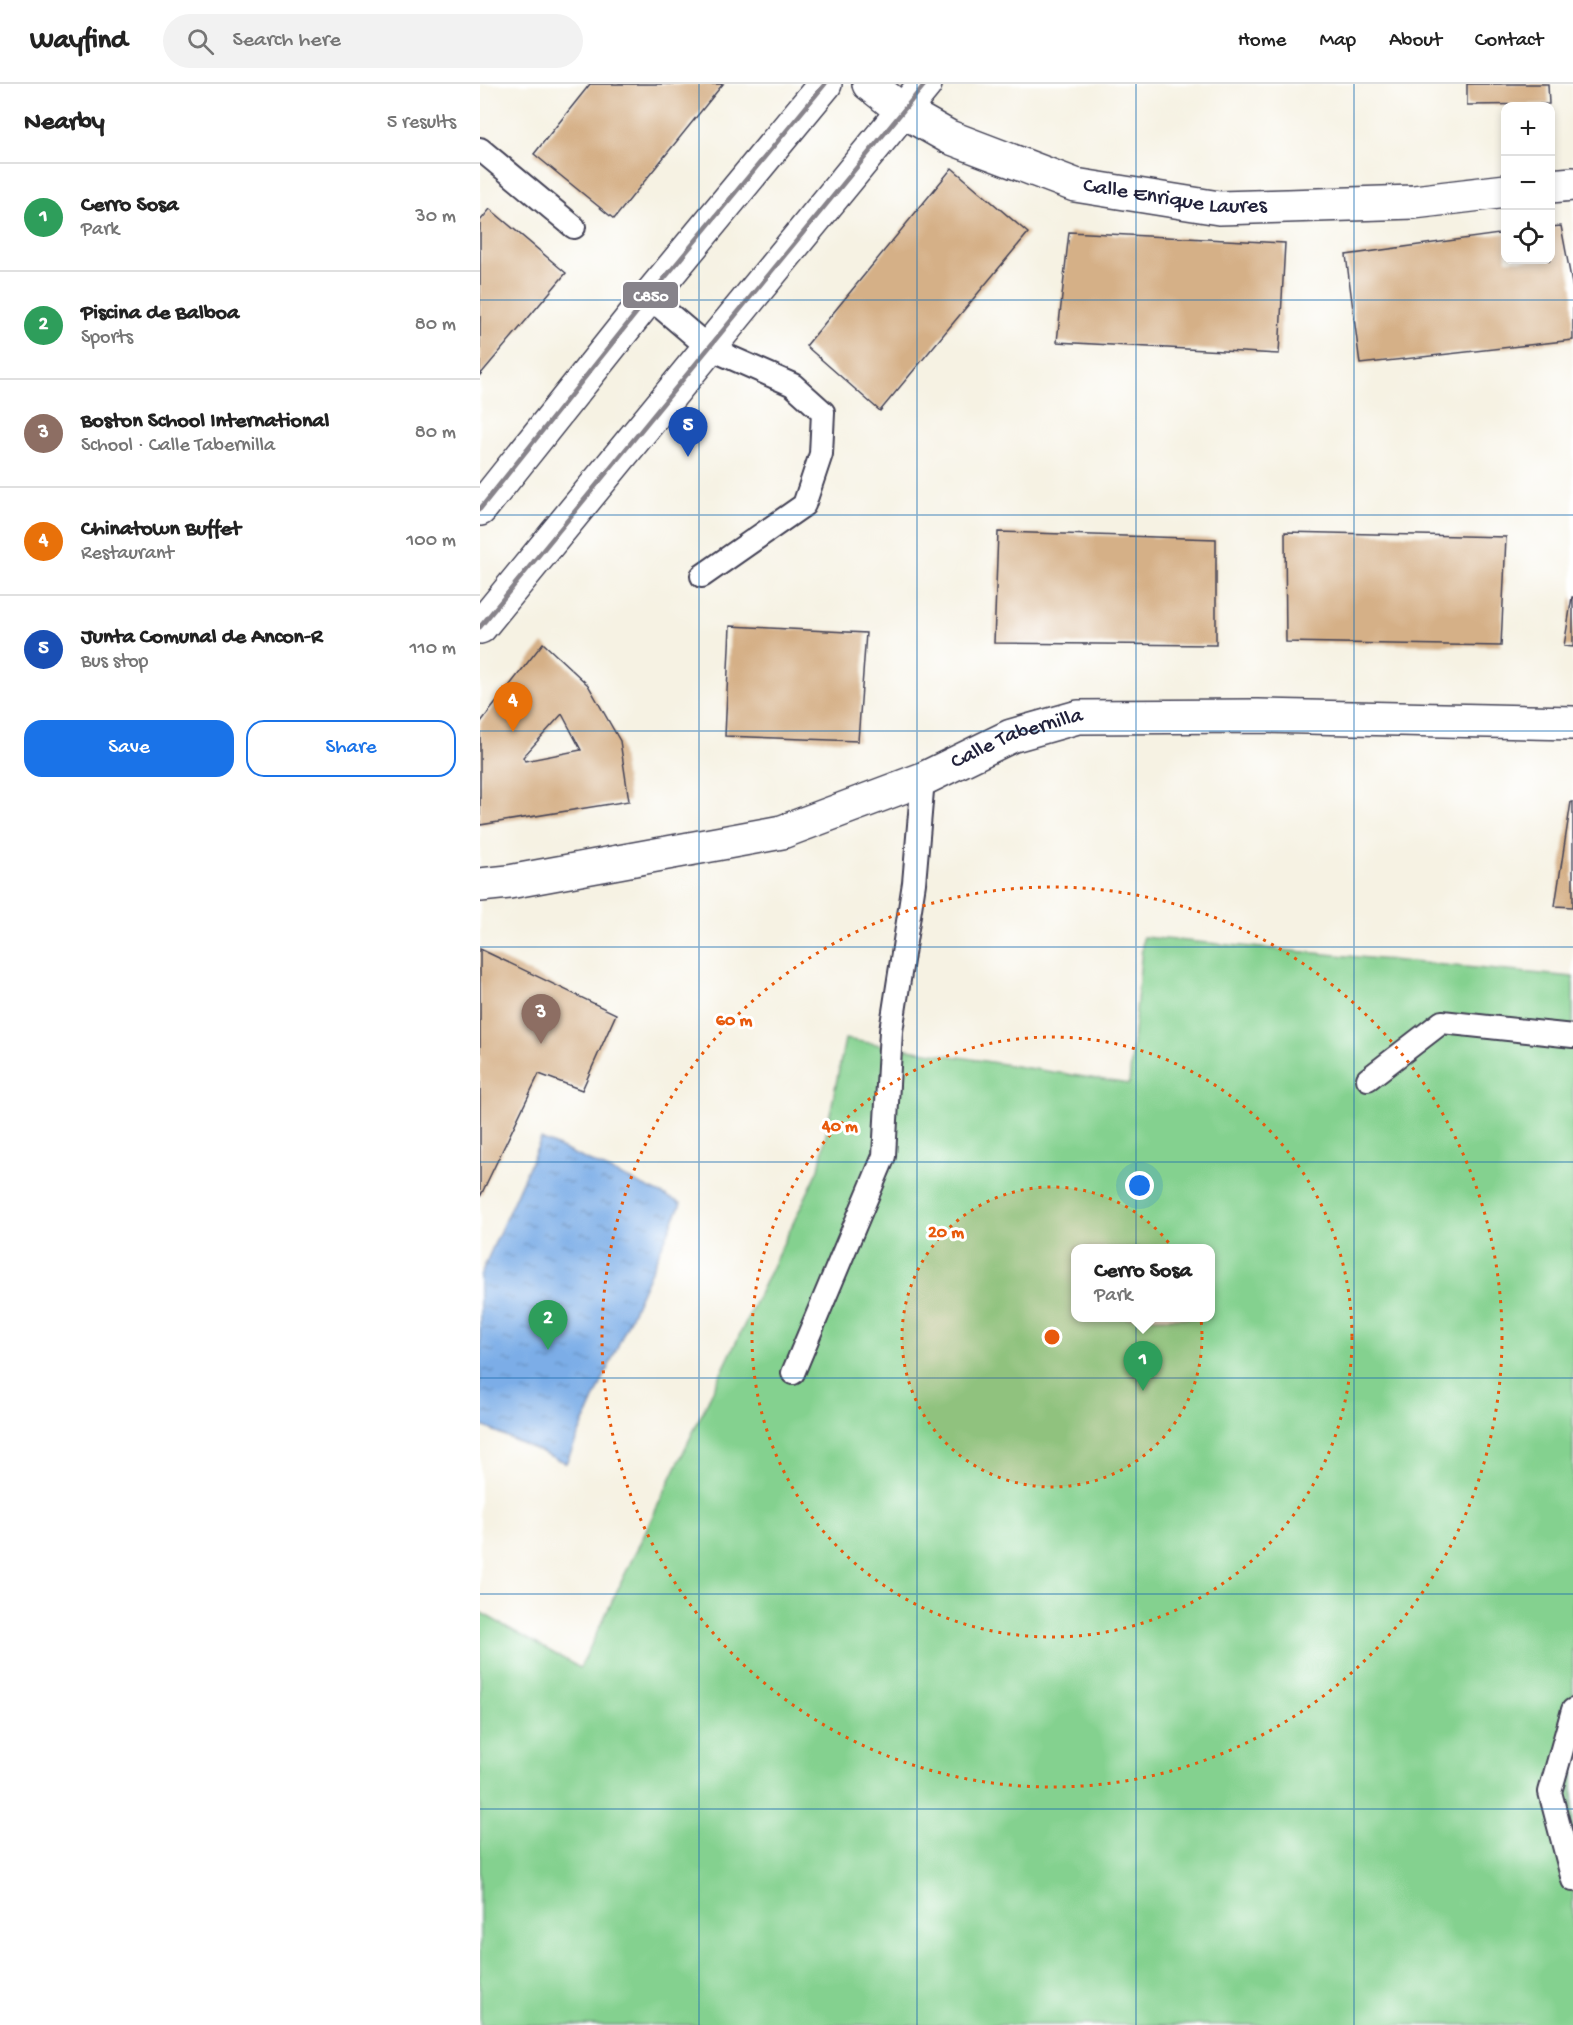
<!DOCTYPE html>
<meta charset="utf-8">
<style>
body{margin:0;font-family:"Gochi Hand",sans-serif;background:#f2f2f2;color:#222}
.controls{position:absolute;right:18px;top:18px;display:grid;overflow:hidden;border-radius:12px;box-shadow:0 3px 9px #0003}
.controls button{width:54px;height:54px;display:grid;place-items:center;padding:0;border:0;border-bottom:2px solid #e0e0e0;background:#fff;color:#222;font:30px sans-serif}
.you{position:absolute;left:660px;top:1102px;width:21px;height:21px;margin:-15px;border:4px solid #fff;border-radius:50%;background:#1a73e8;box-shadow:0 0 0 9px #1a73e833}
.badge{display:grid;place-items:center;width:39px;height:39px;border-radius:50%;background:#1a73e8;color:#fff;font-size:20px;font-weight:700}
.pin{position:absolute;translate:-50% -50px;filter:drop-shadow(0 2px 3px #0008)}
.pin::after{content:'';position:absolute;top:32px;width:21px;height:18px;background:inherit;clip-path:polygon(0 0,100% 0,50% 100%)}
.popup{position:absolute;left:591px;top:1160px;width:144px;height:78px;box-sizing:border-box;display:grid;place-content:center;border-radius:12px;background:#fff;filter:drop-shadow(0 2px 4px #0005);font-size:20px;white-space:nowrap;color:#767676}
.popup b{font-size:22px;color:#222}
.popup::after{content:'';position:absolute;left:50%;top:100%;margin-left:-12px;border:12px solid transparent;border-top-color:#fff}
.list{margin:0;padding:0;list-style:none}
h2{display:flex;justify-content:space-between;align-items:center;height:78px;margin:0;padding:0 24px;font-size:26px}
h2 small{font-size:20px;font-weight:400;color:#767676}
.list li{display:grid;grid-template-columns:39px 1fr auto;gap:18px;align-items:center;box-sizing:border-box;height:108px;padding:0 24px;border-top:2px solid #e0e0e0}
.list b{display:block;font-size:22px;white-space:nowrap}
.list p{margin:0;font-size:20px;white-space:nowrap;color:#767676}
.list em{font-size:20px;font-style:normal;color:#767676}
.actions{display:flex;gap:12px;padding:18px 24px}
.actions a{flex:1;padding:14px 0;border:2px solid #1a73e8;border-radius:18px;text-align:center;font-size:21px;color:#1a73e8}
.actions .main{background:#1a73e8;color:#fff}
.icon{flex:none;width:33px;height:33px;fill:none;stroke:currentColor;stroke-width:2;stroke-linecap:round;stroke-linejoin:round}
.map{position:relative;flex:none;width:1093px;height:1941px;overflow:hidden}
header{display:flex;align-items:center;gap:36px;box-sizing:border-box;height:84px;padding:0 30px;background:#fff;border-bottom:2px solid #e0e0e0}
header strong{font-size:28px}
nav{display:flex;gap:33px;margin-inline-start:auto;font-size:21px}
.search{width:420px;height:54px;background:#f2f2f2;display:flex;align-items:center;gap:15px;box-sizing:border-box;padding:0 21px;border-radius:33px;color:#767676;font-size:22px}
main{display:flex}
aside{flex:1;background:#fff}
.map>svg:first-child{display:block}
.park{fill:#84d18f;stroke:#537a65;stroke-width:1.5;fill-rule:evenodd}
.water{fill:url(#water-ripples);stroke:#4e6891;stroke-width:1.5}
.building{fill:#d5b087;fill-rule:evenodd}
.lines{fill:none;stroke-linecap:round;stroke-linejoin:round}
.lane-casing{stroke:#424154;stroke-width:26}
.street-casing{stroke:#424154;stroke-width:36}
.primary-casing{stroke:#424154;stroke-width:36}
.lane{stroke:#fff;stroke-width:22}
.street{stroke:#fff;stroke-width:33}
.primary{stroke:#fff;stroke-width:33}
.bus-1-casing{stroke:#fff;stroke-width:9}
.bus-1{stroke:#87838a;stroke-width:4.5}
.grid{fill:none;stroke:#1f6fb2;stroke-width:1.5;stroke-opacity:0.55}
.ring{fill:none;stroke:#e8590c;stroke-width:3;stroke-dasharray:3 6}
.labels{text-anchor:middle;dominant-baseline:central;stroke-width:6;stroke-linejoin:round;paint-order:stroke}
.street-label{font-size:22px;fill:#22223b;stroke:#fff}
.centre{fill:#e8590c;stroke:#fff;stroke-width:3}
.ring-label{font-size:18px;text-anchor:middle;font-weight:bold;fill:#e8590c;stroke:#fff;stroke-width:6;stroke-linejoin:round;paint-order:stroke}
.line-badge{stroke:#fff;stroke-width:2}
.badge-label{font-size:16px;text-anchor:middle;font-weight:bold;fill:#fff}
</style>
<header>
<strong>Wayfind</strong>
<div class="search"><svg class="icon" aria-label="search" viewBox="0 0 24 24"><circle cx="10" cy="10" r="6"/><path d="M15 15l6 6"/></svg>Search here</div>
<nav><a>Home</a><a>Map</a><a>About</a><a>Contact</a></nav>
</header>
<main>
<aside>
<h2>Nearby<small>5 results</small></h2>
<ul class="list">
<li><span class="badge" style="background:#2e9e5b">1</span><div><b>Cerro Sosa</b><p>Park</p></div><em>30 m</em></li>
<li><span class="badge" style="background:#2e9e5b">2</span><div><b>Piscina de Balboa</b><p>Sports</p></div><em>80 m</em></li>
<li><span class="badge" style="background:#8d6e63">3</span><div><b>Boston School International</b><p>School · Calle Tabernilla</p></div><em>80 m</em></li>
<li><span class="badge" style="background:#e8710a">4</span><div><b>Chinatown Buffet</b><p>Restaurant</p></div><em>100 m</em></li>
<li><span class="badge" style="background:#1a4fb4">5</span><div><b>Junta Comunal de Ancon-R</b><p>Bus stop</p></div><em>110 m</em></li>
</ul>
<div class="actions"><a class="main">Save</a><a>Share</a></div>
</aside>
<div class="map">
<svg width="1093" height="1941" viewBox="0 0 1093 1941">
<defs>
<pattern id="water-ripples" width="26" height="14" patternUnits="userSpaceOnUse" patternTransform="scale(1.5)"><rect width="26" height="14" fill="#7bade7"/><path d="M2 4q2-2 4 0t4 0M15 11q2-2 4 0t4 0" fill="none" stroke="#648cbc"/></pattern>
</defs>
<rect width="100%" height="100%" fill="#fff"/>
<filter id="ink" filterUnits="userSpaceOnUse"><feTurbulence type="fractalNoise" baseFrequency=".0167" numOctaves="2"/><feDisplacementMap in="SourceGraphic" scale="12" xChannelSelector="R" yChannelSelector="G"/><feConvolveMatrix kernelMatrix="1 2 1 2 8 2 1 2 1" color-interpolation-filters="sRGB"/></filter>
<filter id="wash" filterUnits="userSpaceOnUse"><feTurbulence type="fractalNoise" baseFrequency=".008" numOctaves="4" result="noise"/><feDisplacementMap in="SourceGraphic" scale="24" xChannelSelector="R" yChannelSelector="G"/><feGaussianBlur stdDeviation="1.35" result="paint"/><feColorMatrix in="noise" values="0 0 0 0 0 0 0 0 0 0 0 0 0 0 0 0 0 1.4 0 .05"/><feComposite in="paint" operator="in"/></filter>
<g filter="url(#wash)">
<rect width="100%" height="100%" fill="#f6f2e3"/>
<path class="park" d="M663 853 1093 893V1941H0V1528L100 1584 339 1085 365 955 649 1000ZM596 1164H730V1234H596Z"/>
<polygon class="water" points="61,1055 201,1119 86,1379 0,1341 0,1192"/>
<g id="blocks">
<g class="building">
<polygon points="110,0 243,0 134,135 54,70"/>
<polygon points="987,0 1068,0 1069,20 987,21"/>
<polygon points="472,84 548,149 400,327 326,262"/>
<polygon points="10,125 86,189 0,291 0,137"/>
<polygon points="1081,142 1093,205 1093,256 880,280 866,171 1026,149 1026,176 1070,176 1070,143"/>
<polygon points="589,148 805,159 799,270 577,258"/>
<polygon points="518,448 736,455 736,561 514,559"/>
<polygon points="805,448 1026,453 1021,562 806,558"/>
<polygon points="1092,513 1093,513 1093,563 1084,562"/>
<polygon points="250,542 386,549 378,657 245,652"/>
<path d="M63 559 108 601 140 657 149 717 0 741V639ZM82 630 101 666 45 677 43 673Z"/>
<polygon points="1091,718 1093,718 1093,823 1075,822"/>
<polygon points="0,865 136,930 102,1006 59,990 0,1113"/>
</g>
</g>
</g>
<g filter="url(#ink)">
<use href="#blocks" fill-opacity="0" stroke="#424154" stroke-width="1.5"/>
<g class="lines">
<defs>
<g id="lane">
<polyline points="0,65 94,143"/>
<polyline points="169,213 229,264 313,301 343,328 341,370 324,421 222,492"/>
<polyline points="888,995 962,938 1093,952"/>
<polyline points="313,1289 404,1072 411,947 434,799 443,695"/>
<polyline points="1093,1626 1070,1708 1093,1796"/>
</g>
<g id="street">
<path id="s1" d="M389 0 423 27 469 53 595 101 739 124 934 118 1026 107"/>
<polyline points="1070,102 1093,100"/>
<path id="s2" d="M0 801 29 798 302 748 443 695 531 652 598 633 778 632 1093 639"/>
</g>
<g id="primary">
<polyline points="0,425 169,213 345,0"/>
<polyline points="0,543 445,0"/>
</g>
</defs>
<use href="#lane" class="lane-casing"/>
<use href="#street" class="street-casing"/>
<use href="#primary" class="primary-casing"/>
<use href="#lane" class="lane"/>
<use href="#street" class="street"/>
<use href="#primary" class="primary"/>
<defs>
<g id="bus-1">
<polyline points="0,425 169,213 345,0"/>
<polyline points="0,543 445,0"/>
</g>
</defs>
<use href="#bus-1" class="bus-1-casing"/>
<use href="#bus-1" class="bus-1"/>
</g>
</g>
<path class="grid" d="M219 0V1941M437 0V1941M656 0V1941M874 0V1941M0 216H1093M0 431H1093M0 647H1093M0 863H1093M0 1078H1093M0 1294H1093M0 1510H1093M0 1725H1093"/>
<circle cx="572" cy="1253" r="150" fill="#e8590c" fill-opacity=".12"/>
<g class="ring">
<circle cx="572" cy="1253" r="150"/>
<circle cx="572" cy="1253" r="300"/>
<circle cx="572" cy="1253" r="450"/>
</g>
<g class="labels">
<g class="street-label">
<text stroke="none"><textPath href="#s1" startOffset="332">Calle Enrique Laures</textPath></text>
<text stroke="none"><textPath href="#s2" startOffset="560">Calle Tabernilla</textPath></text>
</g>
</g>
<circle cx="572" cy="1253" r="9" class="centre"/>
<g class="ring-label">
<text x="254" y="941">60 m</text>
<text x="360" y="1047">40 m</text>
<text x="466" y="1153">20 m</text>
</g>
<rect class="line-badge" x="142" y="197" width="57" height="28" rx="6" fill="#87838a"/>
<g class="badge-label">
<text x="171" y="217">C850</text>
</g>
</svg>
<div class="controls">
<button>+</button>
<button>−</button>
<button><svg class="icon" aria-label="locate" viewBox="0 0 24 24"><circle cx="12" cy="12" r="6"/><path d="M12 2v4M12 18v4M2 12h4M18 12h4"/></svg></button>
</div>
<div class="you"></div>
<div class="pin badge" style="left:663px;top:1307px;background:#2e9e5b">1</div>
<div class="popup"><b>Cerro Sosa</b>Park</div>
<div class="pin badge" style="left:68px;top:1266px;background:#2e9e5b">2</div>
<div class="pin badge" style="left:61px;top:960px;background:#8d6e63">3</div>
<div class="pin badge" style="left:33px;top:648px;background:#e8710a">4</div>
<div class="pin badge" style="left:208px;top:373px;background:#1a4fb4">5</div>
</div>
</main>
